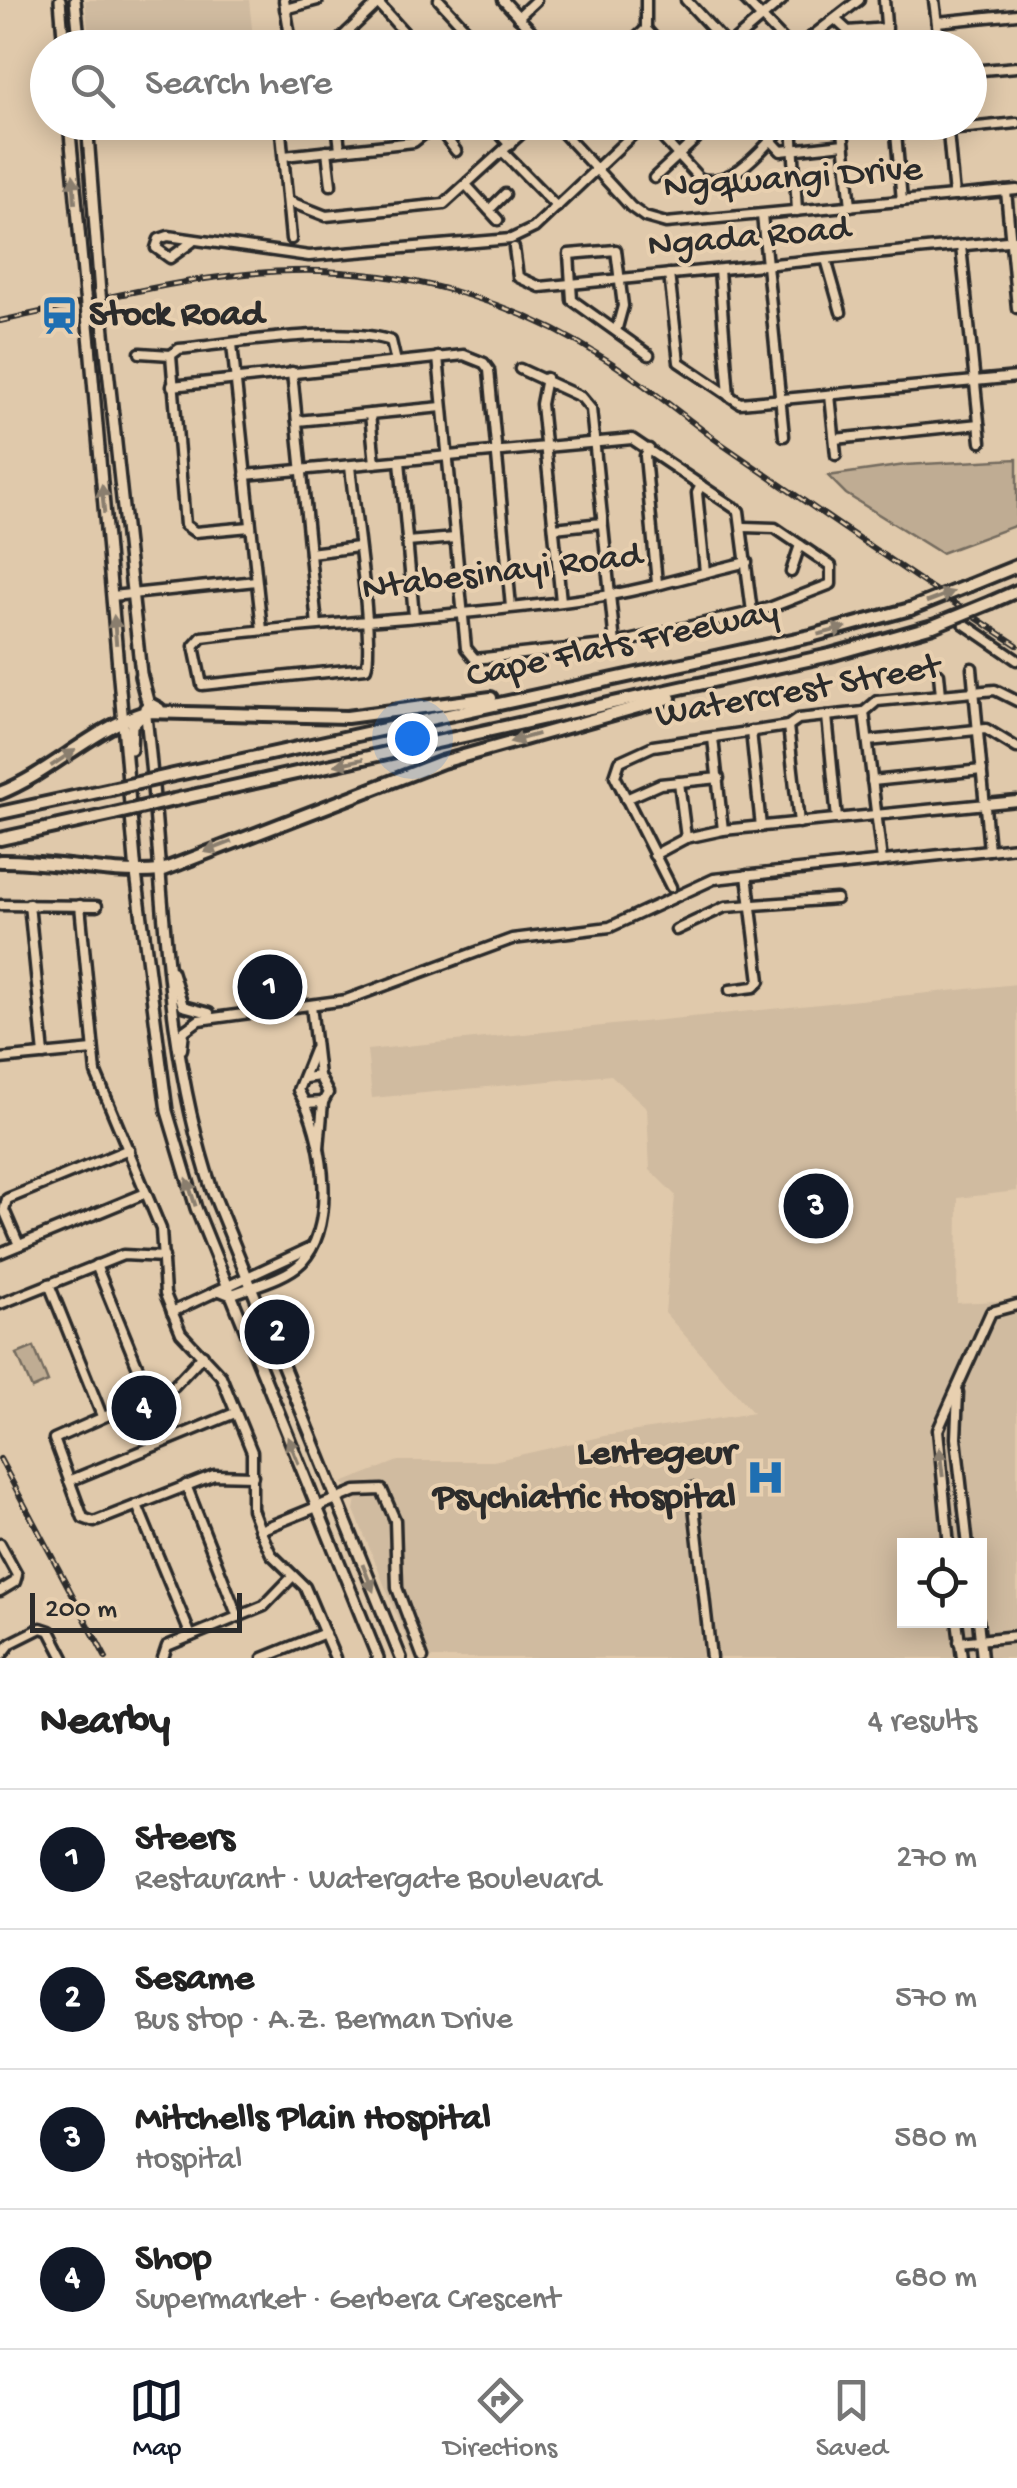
<!DOCTYPE html>
<meta charset="utf-8">
<style>
body{margin:0;font-family:"Gochi Hand",sans-serif;background:#f2f2f2;color:#222}
.controls{position:absolute;right:30px;bottom:30px;display:grid;overflow:hidden;border-radius:0px;box-shadow:0 5px 25px #0003}
.controls button{width:90px;height:90px;display:grid;place-items:center;padding:0;border:0;border-bottom:2px solid #e0e0e0;background:#fff;color:#222;font:50px sans-serif}
.scale{position:absolute;left:30px;bottom:25px;width:212px;box-sizing:border-box;padding-left:10px;border:5px solid #2b2b2b;border-top:0;font-size:28px;line-height:35px;white-space:nowrap;color:#2b2b2b;-webkit-text-stroke:8px #e8d0b0;paint-order:stroke}
.you{position:absolute;left:412px;top:738px;width:35px;height:35px;margin:-25px;border:8px solid #fff;border-radius:50%;background:#1a73e8;box-shadow:0 0 0 15px #1a73e833}
.badge{display:grid;place-items:center;width:65px;height:65px;border-radius:50%;background:#111827;color:#fff;font-size:32px;font-weight:700}
.pin{position:absolute;translate:-50% -50%;border:5px solid #fff;box-shadow:0 2px 10px #0006}
.list{margin:0;padding:0;list-style:none}
h2{display:flex;justify-content:space-between;align-items:center;height:130px;margin:0;padding:0 40px;font-size:42px}
h2 small{font-size:32px;font-weight:400;color:#767676}
.list li{display:grid;grid-template-columns:65px 1fr auto;gap:30px;align-items:center;box-sizing:border-box;height:140px;padding:0 40px;border-top:2px solid #e0e0e0}
.list b{display:block;font-size:38px;white-space:nowrap}
.list p{margin:0;font-size:32px;white-space:nowrap;color:#767676}
.list em{font-size:32px;font-style:normal;color:#767676}
.icon{flex:none;width:55px;height:55px;fill:none;stroke:currentColor;stroke-width:2;stroke-linecap:round;stroke-linejoin:round}
.map{position:relative;flex:none;width:1017px;height:1658px;overflow:hidden}
.search{position:absolute;background:#fff;box-shadow:0 5px 25px #0003;left:30px;right:30px;top:30px;height:110px;display:flex;align-items:center;gap:25px;box-sizing:border-box;padding:0 35px;border-radius:55px;color:#767676;font-size:38px}
.sheet{height:690px;background:#fff}
nav{display:flex;justify-content:space-around;align-items:center;box-sizing:border-box;height:140px;border-top:2px solid #e0e0e0;background:#fff;font-size:28px;color:#767676}
nav a{display:grid;justify-items:center;gap:5px}
nav .on{color:#111827}
.map>svg:first-child{display:block}
.built{fill:#d0bba0;fill-rule:evenodd}
.green{fill:#bfac93;stroke:#756c5f;stroke-width:2.5}
.lines{fill:none;stroke-linecap:round;stroke-linejoin:round}
.minor-casing{stroke:#2b2b2b;stroke-width:15}
.major-casing{stroke:#2b2b2b;stroke-width:16}
.highway-casing{stroke:#2b2b2b;stroke-width:18}
.minor{stroke:#e8d0b0;stroke-width:8}
.major{stroke:#e8d0b0;stroke-width:9}
.highway{stroke:#e8d0b0;stroke-width:10}
.rail-casing{stroke:#2b2b2b;stroke-width:6}
.rail{stroke:#e8d0b0;stroke-width:2.5;stroke-dasharray:8;stroke-linecap:butt}
.major-bridge-casing{stroke:#2b2b2b;stroke-width:16;stroke-linecap:butt}
.highway-bridge-casing{stroke:#2b2b2b;stroke-width:18;stroke-linecap:butt}
.major-bridge{stroke:#e8d0b0;stroke-width:9}
.highway-bridge{stroke:#e8d0b0;stroke-width:10}
.oneway{fill:#8a7e6e}
.labels{text-anchor:middle;dominant-baseline:central;stroke-width:8;stroke-linejoin:round;paint-order:stroke}
.street-label{font-size:38px;fill:#2b2b2b;stroke:#e8d0b0}
.poi-label{font-size:38px;font-weight:bold;fill:#2b2b2b;stroke:#e8d0b0;text-anchor:start}
</style>
<div class="map">
<svg width="1017" height="1658" viewBox="0 0 1017 1658">
<rect width="100%" height="100%" fill="#e0c9ab"/>
<filter id="ink" filterUnits="userSpaceOnUse"><feTurbulence type="fractalNoise" baseFrequency=".01" numOctaves="2"/><feDisplacementMap in="SourceGraphic" scale="20" xChannelSelector="R" yChannelSelector="G"/><feConvolveMatrix kernelMatrix="1 2 1 2 8 2 1 2 1" color-interpolation-filters="sRGB"/></filter>
<g filter="url(#ink)">
<g class="built">
<polygon points="85,0 249,0 254,47 90,47"/>
<polygon points="275,123 108,140 104,123 104,122"/>
<path d="M1017 984V1191L958 1198 957 1303 1017 1300V1658H414L354 1510 357 1493 342 1483 398 1461H493L604 1436 753 1413 665 1313 675 1195 650 1170 647 1108 611 1075 372 1098 367 1050ZM904 1546H980V1620H904Z"/>
</g>
<g class="green">
<polygon points="1017,459 1017,525 941,553 846,494 828,476 905,465"/>
<polygon points="34,1347 48,1382 32,1389 17,1354"/>
</g>
<g class="lines">
<defs>
<g id="minor">
<polyline points="284,0 292,48"/>
<polyline points="375,0 418,48"/>
<polyline points="439,0 483,48"/>
<polyline points="503,0 547,48"/>
<polyline points="686,0 728,46"/>
<polyline points="745,0 791,48"/>
<polyline points="884,0 888,48"/>
<polyline points="934,0 940,48"/>
<polyline points="285,9 318,0"/>
<polyline points="518,17 536,0"/>
<polyline points="835,19 848,31 887,28"/>
<polyline points="937,22 1017,14"/>
<polyline points="646,29 663,48"/>
<polyline points="348,32 363,48"/>
<polyline points="331,48 381,0"/>
<polyline points="626,48 646,29 646,0"/>
<polyline points="726,48 782,0"/>
<polyline points="797,48 859,0"/>
<polyline points="970,71 1017,67"/>
<polyline points="280,122 291,239"/>
<polyline points="489,122 510,145"/>
<polyline points="553,122 631,207 645,217 666,223 1017,190"/>
<path d="M648 122 699 178C733 190 765 145 788 122"/>
<polyline points="754,122 781,151 844,144"/>
<polyline points="792,122 797,211"/>
<polyline points="842,122 851,206"/>
<polyline points="895,122 902,201"/>
<polyline points="947,122 954,196"/>
<polyline points="436,125 456,151"/>
<polyline points="948,130 1017,123"/>
<polyline points="340,149 338,132 346,122"/>
<polyline points="327,151 331,185"/>
<polyline points="503,152 557,207"/>
<polyline points="284,156 414,142 439,122"/>
<polyline points="654,178 714,122"/>
<polyline points="467,186 498,220"/>
<polyline points="1006,191 1017,308"/>
<polyline points="288,201 326,216 444,204 534,122"/>
<polyline points="489,210 505,194"/>
<polyline points="762,215 784,436"/>
<polyline points="192,242 170,258 156,248 159,239 168,236 309,256 511,239 534,228 646,122"/>
<polyline points="961,246 981,442"/>
<polyline points="514,248 518,277 540,287 1017,240"/>
<polyline points="826,259 841,312"/>
<polyline points="719,270 729,396"/>
<polyline points="669,274 679,362 740,403 1017,377"/>
<polyline points="617,328 623,306 616,250 569,254 572,300 649,355"/>
<polyline points="232,344 262,630"/>
<polyline points="140,353 171,355"/>
<polyline points="438,357 466,648 475,659 615,644 769,608 831,584 831,566 775,528 744,527"/>
<polyline points="520,369 581,397 591,409 615,644"/>
<polyline points="292,372 317,625"/>
<polyline points="546,378 541,404 561,601"/>
<polyline points="172,386 464,355 484,363 489,370 511,607"/>
<polyline points="830,395 836,455"/>
<polyline points="370,414 375,463"/>
<polyline points="297,421 442,407"/>
<polyline points="835,439 979,424"/>
<polyline points="649,449 645,456 657,583"/>
<polyline points="400,461 414,616"/>
<path d="M350 466C353 500 375 645 366 668L202 685 194 646 202 637C331 621 462 617 591 598 643 591 696 574 747 562"/>
<polyline points="245,475 632,439 739,511 752,612"/>
<polyline points="701,485 697,493 705,572"/>
<path d="M250 527 195 532 185 525 171 355 179 349C232 344 344 324 391 341L396 362"/>
<polyline points="554,528 602,523"/>
<polyline points="407,542 455,538"/>
<polyline points="310,553 358,547"/>
<polyline points="791,572 800,545"/>
<polyline points="112,596 256,581"/>
<polyline points="963,623 1017,660"/>
<polyline points="972,668 989,850"/>
<polyline points="939,674 941,695"/>
<polyline points="864,712 882,861"/>
<polyline points="827,716 837,819"/>
<polyline points="788,726 799,823"/>
<polyline points="751,731 761,827"/>
<polyline points="713,738 723,830"/>
<polyline points="868,741 986,729 1017,748"/>
<polyline points="872,781 982,770"/>
<polyline points="679,782 686,838"/>
<polyline points="626,799 660,784 719,778"/>
<polyline points="654,855 686,838 723,830 1017,801"/>
<polyline points="671,887 615,776 620,761 653,746 788,726 798,719 864,712 877,701 995,690 1017,701"/>
<polyline points="29,904 44,1055"/>
<polyline points="0,905 97,906"/>
<polyline points="80,905 96,1073 161,1229 165,1294 181,1333 221,1376 252,1452 252,1509 260,1530 271,1554 305,1587 335,1658"/>
<polyline points="676,930 725,907 836,899"/>
<polyline points="172,971 183,1006 209,1013"/>
<polyline points="730,990 754,987 760,981 747,875"/>
<polyline points="311,1005 319,1076"/>
<polyline points="182,1049 184,1031 199,1020 346,1000 512,939 610,927 714,879 1017,847"/>
<polyline points="0,1059 93,1050"/>
<polyline points="305,1078 319,1076 328,1093 323,1102 305,1103 298,1090 314,1050"/>
<polyline points="319,1148 323,1102"/>
<polyline points="19,1245 4,1210 7,1199 129,1149"/>
<polyline points="0,1253 146,1193"/>
<polyline points="96,1265 150,1397"/>
<polyline points="49,1284 102,1416"/>
<path d="M220 1291 230 1295C252 1286 285 1279 302 1262 336 1225 324 1146 305 1103"/>
<polyline points="0,1304 123,1255 164,1257"/>
<polyline points="172,1312 310,1248"/>
<polyline points="203,1355 174,1386 54,1439 83,1518 94,1522 214,1475 253,1476"/>
<polyline points="958,1392 956,1438 968,1546"/>
<polyline points="69,1481 235,1413"/>
<polyline points="186,1485 238,1617"/>
<polyline points="692,1488 711,1658"/>
<polyline points="137,1505 191,1636"/>
<polyline points="260,1530 356,1491 382,1490 395,1520 397,1588 423,1658"/>
<polyline points="0,1544 17,1575 15,1582 0,1591"/>
<polyline points="949,1546 938,1430 991,1312 1017,1305"/>
<polyline points="957,1620 962,1658"/>
<polyline points="978,1620 982,1658"/>
<polyline points="959,1642 1017,1636"/>
<polyline points="0,1657 11,1643 41,1628 50,1631 64,1658"/>
<polyline points="163,1658 167,1646 264,1606 293,1576"/>
<polyline points="263,1658 325,1633"/>
</g>
<g id="major">
<polyline points="60,0 64,48"/>
<polyline points="75,0 80,48"/>
<polyline points="69,122 85,295"/>
<polyline points="87,122 100,293"/>
<polyline points="105,342 142,683"/>
<polyline points="90,345 136,873 167,1111 196,1208 378,1658"/>
<path d="M145 708C165 869 160 1035 212 1190L401 1658"/>
<polyline points="131,749 132,725 143,714"/>
</g>
<g id="highway">
<polyline points="970,585 1017,566"/>
<polyline points="992,602 1017,591"/>
<polyline points="141,676 148,703 159,709"/>
<polyline points="169,776 811,636 910,609"/>
<path d="M0 793C52 772 92 729 145 712L347 717 491 698"/>
<polyline points="174,800 830,655 933,626"/>
<polyline points="0,813 111,789"/>
<polyline points="0,839 114,814"/>
<path d="M0 861C54 860 108 876 160 871L442 762 670 698"/>
</g>
</defs>
<use href="#minor" class="minor-casing"/>
<use href="#major" class="major-casing"/>
<use href="#highway" class="highway-casing"/>
<use href="#minor" class="minor"/>
<use href="#major" class="major"/>
<use href="#highway" class="highway"/>
<defs>
<g id="rail">
<path d="M0 321C105 299 213 268 321 271 422 274 522 305 607 360 647 385 684 417 723 445 820 512 918 580 1017 645"/>
<polyline points="0,1459 106,1658"/>
</g>
</defs>
<use href="#rail" class="rail-casing"/>
<use href="#rail" class="rail"/>
<defs>
<g id="major-bridge">
<polyline points="100,293 105,342"/>
<polyline points="85,295 90,345"/>
</g>
<g id="highway-bridge">
<polyline points="910,609 970,585"/>
<polyline points="933,626 992,602"/>
<polyline points="111,789 169,776"/>
<polyline points="114,814 174,800"/>
</g>
</defs>
<use href="#major-bridge" class="major-bridge-casing"/>
<use href="#highway-bridge" class="highway-bridge-casing"/>
<use href="#major-bridge" class="major-bridge"/>
<use href="#highway-bridge" class="highway-bridge"/>
</g>
<defs><path id="oneway-solid" d="M-6-.8H1V-3.2L6.5 0L1 3.2V.8H-6Z" transform="scale(2.5)"/></defs>
<g class="oneway">
<use href="#oneway-solid" transform="translate(74 189) rotate(-94)"/>
<use href="#oneway-solid" transform="translate(103 499) rotate(-95)"/>
<use href="#oneway-solid" transform="translate(940 597) rotate(-21)"/>
<use href="#oneway-solid" transform="translate(115 630) rotate(-95)"/>
<use href="#oneway-solid" transform="translate(832 631) rotate(-14)"/>
<use href="#oneway-solid" transform="translate(524 738) rotate(164)"/>
<use href="#oneway-solid" transform="translate(63 758) rotate(-34)"/>
<use href="#oneway-solid" transform="translate(349 762) rotate(168)"/>
<use href="#oneway-solid" transform="translate(218 847) rotate(159)"/>
<use href="#oneway-solid" transform="translate(191 1192) rotate(-108)"/>
<use href="#oneway-solid" transform="translate(293 1450) rotate(-112)"/>
<use href="#oneway-solid" transform="translate(941 1462) rotate(-97)"/>
<use href="#oneway-solid" transform="translate(368 1578) rotate(68)"/>
</g>
</g>
<defs>
<symbol id="station-bare" viewBox="-9 -9 18 18"><path d="M-3-6H3Q5-6 5-4V2Q5 4 3 4L4.5 6H3L1.5 4h-3L-3 6H-4.5L-3 4Q-5 4-5 2V-4Q-5-6-3-6ZM-3.5-4v3h7v-3ZM-3.5 1v1.5H-2V1ZM2 1v1.5H3.5V1Z" fill="#1f6fb2" stroke="#e8d0b0" stroke-width="2.5" paint-order="stroke"/></symbol>
<symbol id="hospital-bare" viewBox="-9 -9 18 18"><path d="M-5-5h3v3.5h4V-5h3V5h-3V1.5h-4V5h-3Z" fill="#1f6fb2" stroke="#e8d0b0" stroke-width="2.5" paint-order="stroke"/></symbol>
</defs>
<g fill-rule="evenodd">
<use href="#station-bare" x="32" y="288" width="55" height="55"/>
<use href="#hospital-bare" x="738" y="1450" width="55" height="55"/>
</g>
<g class="labels">
<g class="street-label">
<text transform="translate(793 180) rotate(-4)">Ngqwangi Drive</text>
<text transform="translate(749 239) rotate(-5)">Ngada Road</text>
<text transform="translate(502 574) rotate(-7)">Ntabesinayi Road</text>
<text transform="translate(623 646) rotate(-12)">Cape Flats Freeway</text>
<text transform="translate(798 693) rotate(-10)">Watercrest Street</text>
</g>
<g class="poi-label">
<text x="89" y="316">Stock Road</text>
<text x="736" y="1455" text-anchor="end">Lentegeur<tspan x="736" dy="44">Psychiatric Hospital</tspan></text>
</g>
</g>
</svg>
<div class="controls">
<button><svg class="icon" aria-label="locate" viewBox="0 0 24 24"><circle cx="12" cy="12" r="6"/><path d="M12 2v4M12 18v4M2 12h4M18 12h4"/></svg></button>
</div>
<div class="scale">200 m</div>
<div class="you"></div>
<div class="pin badge" style="left:270px;top:987px">1</div>
<div class="pin badge" style="left:277px;top:1332px">2</div>
<div class="pin badge" style="left:816px;top:1206px">3</div>
<div class="pin badge" style="left:144px;top:1408px">4</div>
<div class="search"><svg class="icon" aria-label="search" viewBox="0 0 24 24"><circle cx="10" cy="10" r="6"/><path d="M15 15l6 6"/></svg>Search here</div>
</div>
<section class="sheet">
<h2>Nearby<small>4 results</small></h2>
<ul class="list">
<li><span class="badge">1</span><div><b>Steers</b><p>Restaurant · Watergate Boulevard</p></div><em>270 m</em></li>
<li><span class="badge">2</span><div><b>Sesame</b><p>Bus stop · A.Z. Berman Drive</p></div><em>570 m</em></li>
<li><span class="badge">3</span><div><b>Mitchells Plain Hospital</b><p>Hospital</p></div><em>580 m</em></li>
<li><span class="badge">4</span><div><b>Shop</b><p>Supermarket · Gerbera Crescent</p></div><em>680 m</em></li>
</ul>
</section>
<nav>
<a class="on"><svg class="icon" aria-label="map" viewBox="0 0 24 24"><path d="M3 6l6-2 6 2 6-2v14l-6 2-6-2-6 2zM9 4v14M15 6v14"/></svg>Map</a>
<a><svg class="icon" aria-label="directions" viewBox="0 0 24 24"><path d="M12 3l9 9-9 9-9-9zM9 14v-3h6M13 9l2 2-2 2"/></svg>Directions</a>
<a><svg class="icon" aria-label="saved" viewBox="0 0 24 24"><path d="M7 4h10v16l-5-4-5 4z"/></svg>Saved</a>
</nav>
